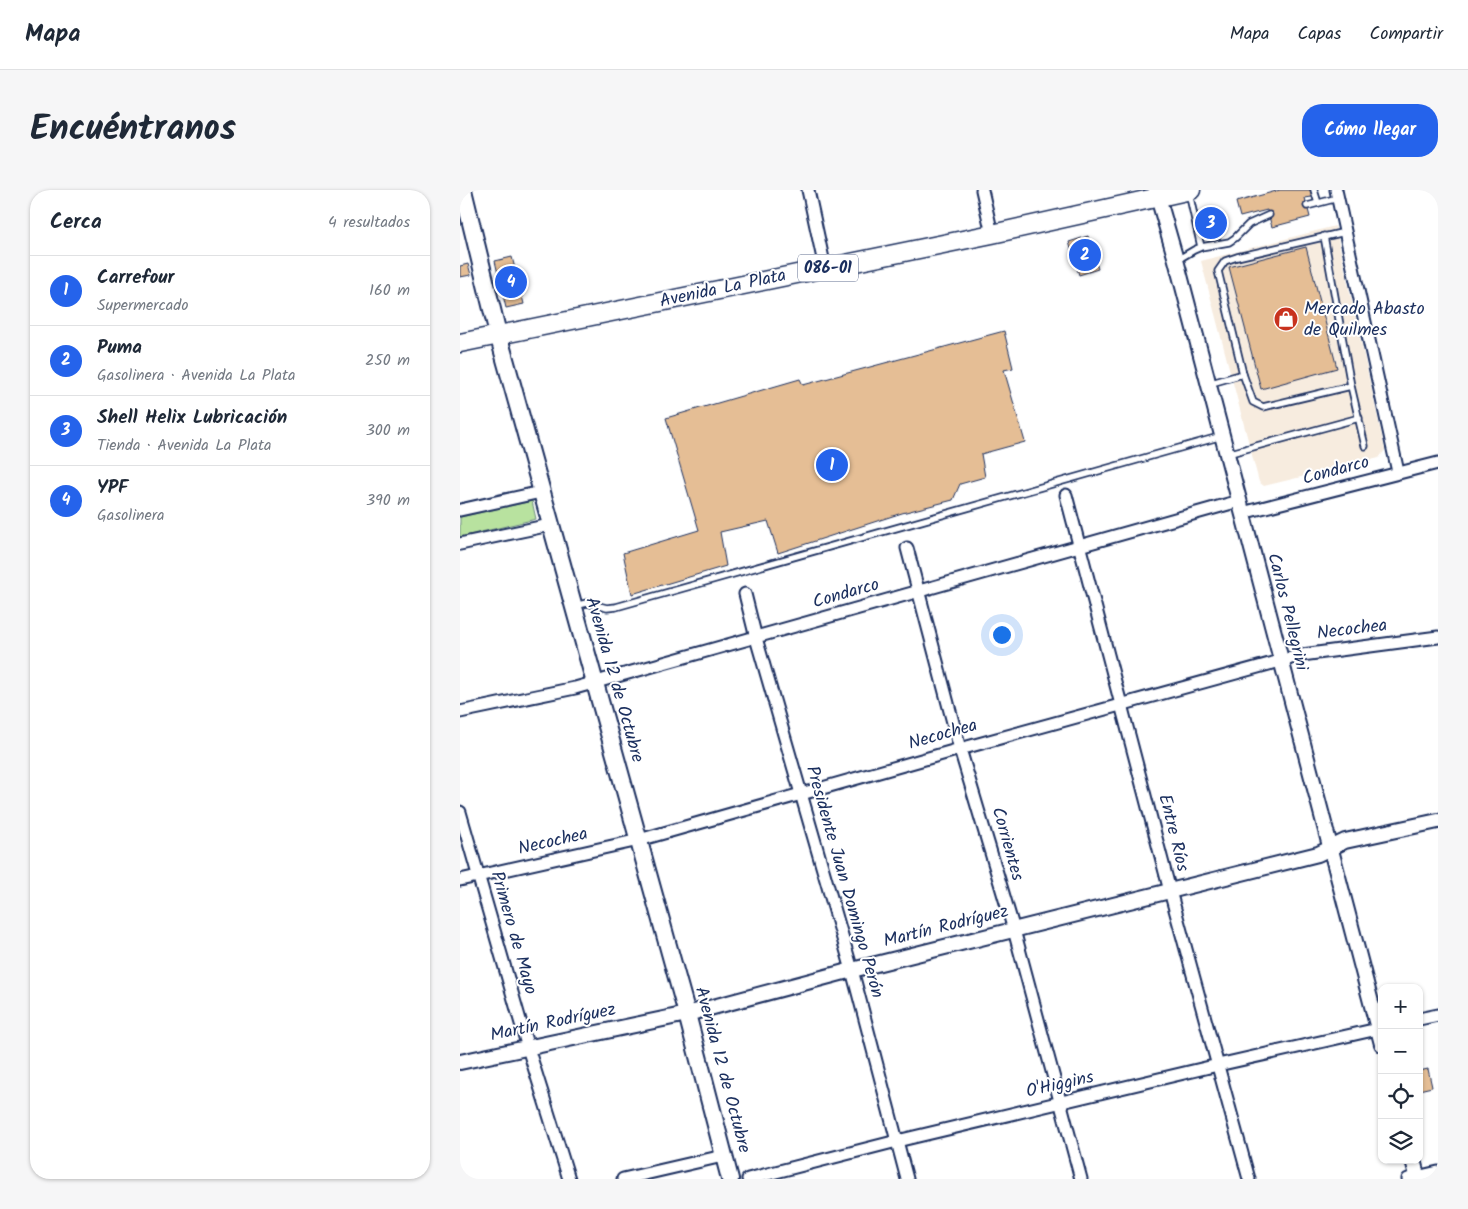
<!DOCTYPE html>
<html lang="es">
<meta charset="utf-8">
<style>
body{margin:0;font-family:Kalam,sans-serif;background:#f6f6f7;color:#1f2937}
.controls{position:absolute;right:15px;bottom:15px;display:grid;overflow:hidden;border-radius:10px;box-shadow:0 1px 4px #0004}
.controls button{width:45px;height:45px;display:grid;place-items:center;padding:0;border:0;border-bottom:1px solid #e0e1e3;background:#fff;color:#1f2937;font:25px sans-serif}
.you{position:absolute;left:541px;top:444px;width:18px;height:18px;margin:-12px;border:4px solid #fff;border-radius:50%;background:#1a73e8;box-shadow:0 0 0 8px #1a73e833}
.badge{display:grid;place-items:center;width:32px;height:32px;border-radius:50%;background:#2563eb;color:#fff;font-size:16px;font-weight:700}
.pin{position:absolute;translate:-50% -50%;border:2px solid #fff;box-shadow:0 1px 5px #0006}
.list{margin:0;padding:0;list-style:none}
h2{display:flex;justify-content:space-between;align-items:center;height:65px;margin:0;padding:0 20px;font-size:21px}
h2 small{font-size:16px;font-weight:400;color:#747a83}
.list li{display:grid;grid-template-columns:32px 1fr auto;gap:15px;align-items:center;box-sizing:border-box;height:70px;padding:0 20px;border-top:1px solid #e0e1e3}
.list b{display:block;font-size:19px;white-space:nowrap}
.list p{margin:0;font-size:16px;white-space:nowrap;color:#747a83}
.list em{font-size:16px;font-style:normal;color:#747a83}
.icon{flex:none;width:28px;height:28px;fill:none;stroke:currentColor;stroke-width:2;stroke-linecap:round;stroke-linejoin:round}
.map{position:relative;flex:none;width:978px;height:989px;overflow:hidden;border-radius:20px}
header{display:flex;align-items:center;gap:30px;box-sizing:border-box;height:70px;padding:0 25px;background:#fff;border-bottom:1px solid #e0e1e3}
header strong{font-size:24px}
nav{display:flex;gap:28px;margin-inline-start:auto;font-size:18px}
.intro{display:flex;align-items:center;justify-content:space-between;box-sizing:border-box;height:120px;padding:0 30px}
h1{margin:0;font-size:35px}
.button{padding:12px 22px;border-radius:20px;background:#2563eb;color:#fff;font-size:18px;font-weight:700}
main{display:flex;gap:30px;padding:0 30px}
aside{flex:1;background:#fff;border-radius:20px;box-shadow:0 1px 4px #0004}
.map>svg:first-child{display:block}
.built{fill:#f7ecdf}
.green{fill:#b8e29f;stroke:#6a887e}
.building{fill:#e5be95;stroke:#1b2f5e}
.lines{fill:none;stroke-linecap:round;stroke-linejoin:round}
.service-casing{stroke:#1b2f5e;stroke-width:9}
.minor-casing{stroke:#1b2f5e;stroke-width:15}
.tertiary-casing{stroke:#1b2f5e;stroke-width:18}
.secondary-casing{stroke:#1b2f5e;stroke-width:20}
.primary-casing{stroke:#1b2f5e;stroke-width:21}
.service{stroke:#fff;stroke-width:5.5}
.minor{stroke:#fff;stroke-width:11}
.tertiary{stroke:#fff;stroke-width:14}
.secondary{stroke:#fff;stroke-width:16}
.primary{stroke:#fff;stroke-width:18}
.labels{text-anchor:middle;dominant-baseline:central;stroke-width:4;stroke-linejoin:round;paint-order:stroke}
.shield{fill:#fff;stroke:#5f6d8e;stroke-width:1}
.shield-label{font-size:16px;font-weight:bold;fill:#1b2f5e}
.street-label{font-size:18px;fill:#1b2f5e;stroke:#fff}
.poi-label{font-size:18px;fill:#1b2f5e;stroke:#fff;text-anchor:start}
</style>
<header>
<strong>Mapa</strong>
<nav><a>Mapa</a><a>Capas</a><a>Compartir</a></nav>
</header>
<div class="intro"><h1>Encuéntranos</h1><a class="button">Cómo llegar</a></div>
<main>
<aside>
<h2>Cerca<small>4 resultados</small></h2>
<ul class="list">
<li><span class="badge">1</span><div><b>Carrefour</b><p>Supermercado</p></div><em>160 m</em></li>
<li><span class="badge">2</span><div><b>Puma</b><p>Gasolinera · Avenida La Plata</p></div><em>250 m</em></li>
<li><span class="badge">3</span><div><b>Shell Helix Lubricación</b><p>Tienda · Avenida La Plata</p></div><em>300 m</em></li>
<li><span class="badge">4</span><div><b>YPF</b><p>Gasolinera</p></div><em>390 m</em></li>
</ul>
</aside>
<div class="map">
<svg width="978" height="989" viewBox="0 0 978 989">
<rect width="100%" height="100%" fill="#fff"/>
<filter id="ink" filterUnits="userSpaceOnUse"><feTurbulence type="fractalNoise" baseFrequency=".02" numOctaves="2"/><feDisplacementMap in="SourceGraphic" scale="10" xChannelSelector="R" yChannelSelector="G"/><feConvolveMatrix kernelMatrix="1 2 1 2 8 2 1 2 1" color-interpolation-filters="sRGB"/></filter>
<g filter="url(#ink)">
<polygon class="built" points="875,36 925,260 919,268 804,296 799,292 741,71"/>
<polygon class="green" points="72,311 76,329 0,347 0,327"/>
<g class="building">
<polygon points="820,0 850,0 852,7 845,8 850,27 812,37 807,20 780,27 776,12"/>
<polygon points="757,22 761,39 744,43 740,27"/>
<polygon points="628,46 638,79 619,85 609,52"/>
<polygon points="846,57 877,178 801,199 769,77"/>
<polygon points="52,67 64,114 46,118 35,71"/>
<polygon points="8,74 11,85 0,87 0,76"/>
<polygon points="544,141 553,178 544,180 565,252 521,264 525,287 500,294 493,310 442,323 318,363 308,331 260,342 266,376 172,404 163,363 239,340 206,228 340,189 343,195"/>
<polygon points="968,879 972,897 959,900 959,881"/>
</g>
<g class="lines">
<defs>
<g id="service">
<polyline points="854,0 858,13"/>
<polyline points="847,16 878,8"/>
<polyline points="885,42 777,67 765,71 758,81 783,184 793,212 803,217 891,196"/>
<polyline points="864,46 891,196 905,256"/>
<polyline points="741,57 769,52 775,48 789,34 809,25"/>
<polyline points="717,70 734,60 741,57 729,3"/>
<polyline points="748,194 783,184"/>
<polyline points="767,264 899,228"/>
<polyline points="114,416 127,413 147,418 156,417 762,246"/>
</g>
<g id="minor">
<polyline points="348,0 365,78"/>
<polyline points="522,0 532,44"/>
<polyline points="876,0 938,282"/>
<polyline points="606,305 710,701 789,989"/>
<polyline points="0,320 81,302"/>
<polyline points="782,323 978,273"/>
<polyline points="0,354 90,335"/>
<polyline points="447,358 500,559 554,740 621,989"/>
<polyline points="285,404 296,448 392,780 447,989"/>
<polyline points="0,522 115,498 779,311"/>
<polyline points="0,622 68,858 109,989"/>
<polyline points="0,690 179,650 500,559 842,465 978,447"/>
<polyline points="959,829 978,825"/>
<polyline points="163,989 263,966"/>
<polyline points="288,989 437,951 758,875 922,838"/>
<polyline points="948,989 978,982"/>
</g>
<g id="tertiary">
<polyline points="696,0 716,70 922,854"/>
<polyline points="0,872 227,824 392,780 858,664 885,651 978,631"/>
<polyline points="953,970 958,989"/>
</g>
<polyline id="secondary" points="3,0 38,144 227,824 270,989"/>
<polyline id="primary" points="0,153 532,44 731,0"/>
</defs>
<use href="#service" class="service-casing"/>
<use href="#minor" class="minor-casing"/>
<use href="#tertiary" class="tertiary-casing"/>
<use href="#secondary" class="secondary-casing"/>
<use href="#primary" class="primary-casing"/>
<use href="#service" class="service"/>
<use href="#minor" class="minor"/>
<use href="#tertiary" class="tertiary"/>
<use href="#secondary" class="secondary"/>
<use href="#primary" class="primary"/>
</g>
</g>
<defs>
<symbol id="shop-disc" viewBox="-11 -11 22 22"><circle r="9.5" fill="#c8321e" stroke="#fff"/><path d="M-5-2.5h2.3a2.7 3.5 0 0 1 5.4 0H5L5.5 6h-11ZM-1.5-2.5h3a1.5 2.3 0 0 0-3 0Z" fill="#fff"/></symbol>
</defs>
<g fill-rule="evenodd">
<use href="#shop-disc" x="812" y="115" width="28" height="28"/>
</g>
<g class="labels">
<rect class="shield" x="338" y="64.5" width="60" height="27" rx="4"/>
<g class="shield-label">
<text x="368" y="78">086-01</text>
</g>
<g class="street-label">
<text transform="translate(263 99) rotate(-12)">Avenida La Plata</text>
<text transform="translate(876 281) rotate(-15)">Condarco</text>
<text transform="translate(386 404) rotate(-16)">Condarco</text>
<text transform="translate(827 422) rotate(76)">Carlos Pellegrini</text>
<text transform="translate(892 440) rotate(-7)">Necochea</text>
<text transform="translate(154 490) rotate(74)">Avenida 12 de Octubre</text>
<text transform="translate(483 545) rotate(-16)">Necochea</text>
<text transform="translate(713 643) rotate(76)">Entre Ríos</text>
<text transform="translate(93 652) rotate(-13)">Necochea</text>
<text transform="translate(547 654) rotate(74)">Corrientes</text>
<text transform="translate(384 692) rotate(74)">Presidente Juan Domingo Perón</text>
<text transform="translate(486 737) rotate(-14)">Martín Rodríguez</text>
<text transform="translate(53 743) rotate(74)">Primero de Mayo</text>
<text transform="translate(93 833) rotate(-12)">Martín Rodríguez</text>
<text transform="translate(262 880) rotate(75)">Avenida 12 de Octubre</text>
<text transform="translate(600 895) rotate(-13)">O'Higgins</text>
</g>
<g class="poi-label">
<text x="844" y="119">Mercado Abasto<tspan x="844" dy="21">de Quilmes</tspan></text>
</g>
</g>
</svg>
<div class="controls">
<button>+</button>
<button>−</button>
<button><svg class="icon" aria-label="locate" viewBox="0 0 24 24"><circle cx="12" cy="12" r="6"/><path d="M12 2v4M12 18v4M2 12h4M18 12h4"/></svg></button>
<button><svg class="icon" aria-label="layers" viewBox="0 0 24 24"><path d="M12 4l9 5-9 5-9-5zM3 14l9 5 9-5"/></svg></button>
</div>
<div class="you"></div>
<div class="pin badge" style="left:372px;top:275px">1</div>
<div class="pin badge" style="left:625px;top:65px">2</div>
<div class="pin badge" style="left:751px;top:33px">3</div>
<div class="pin badge" style="left:51px;top:92px">4</div>
</div>
</main>
